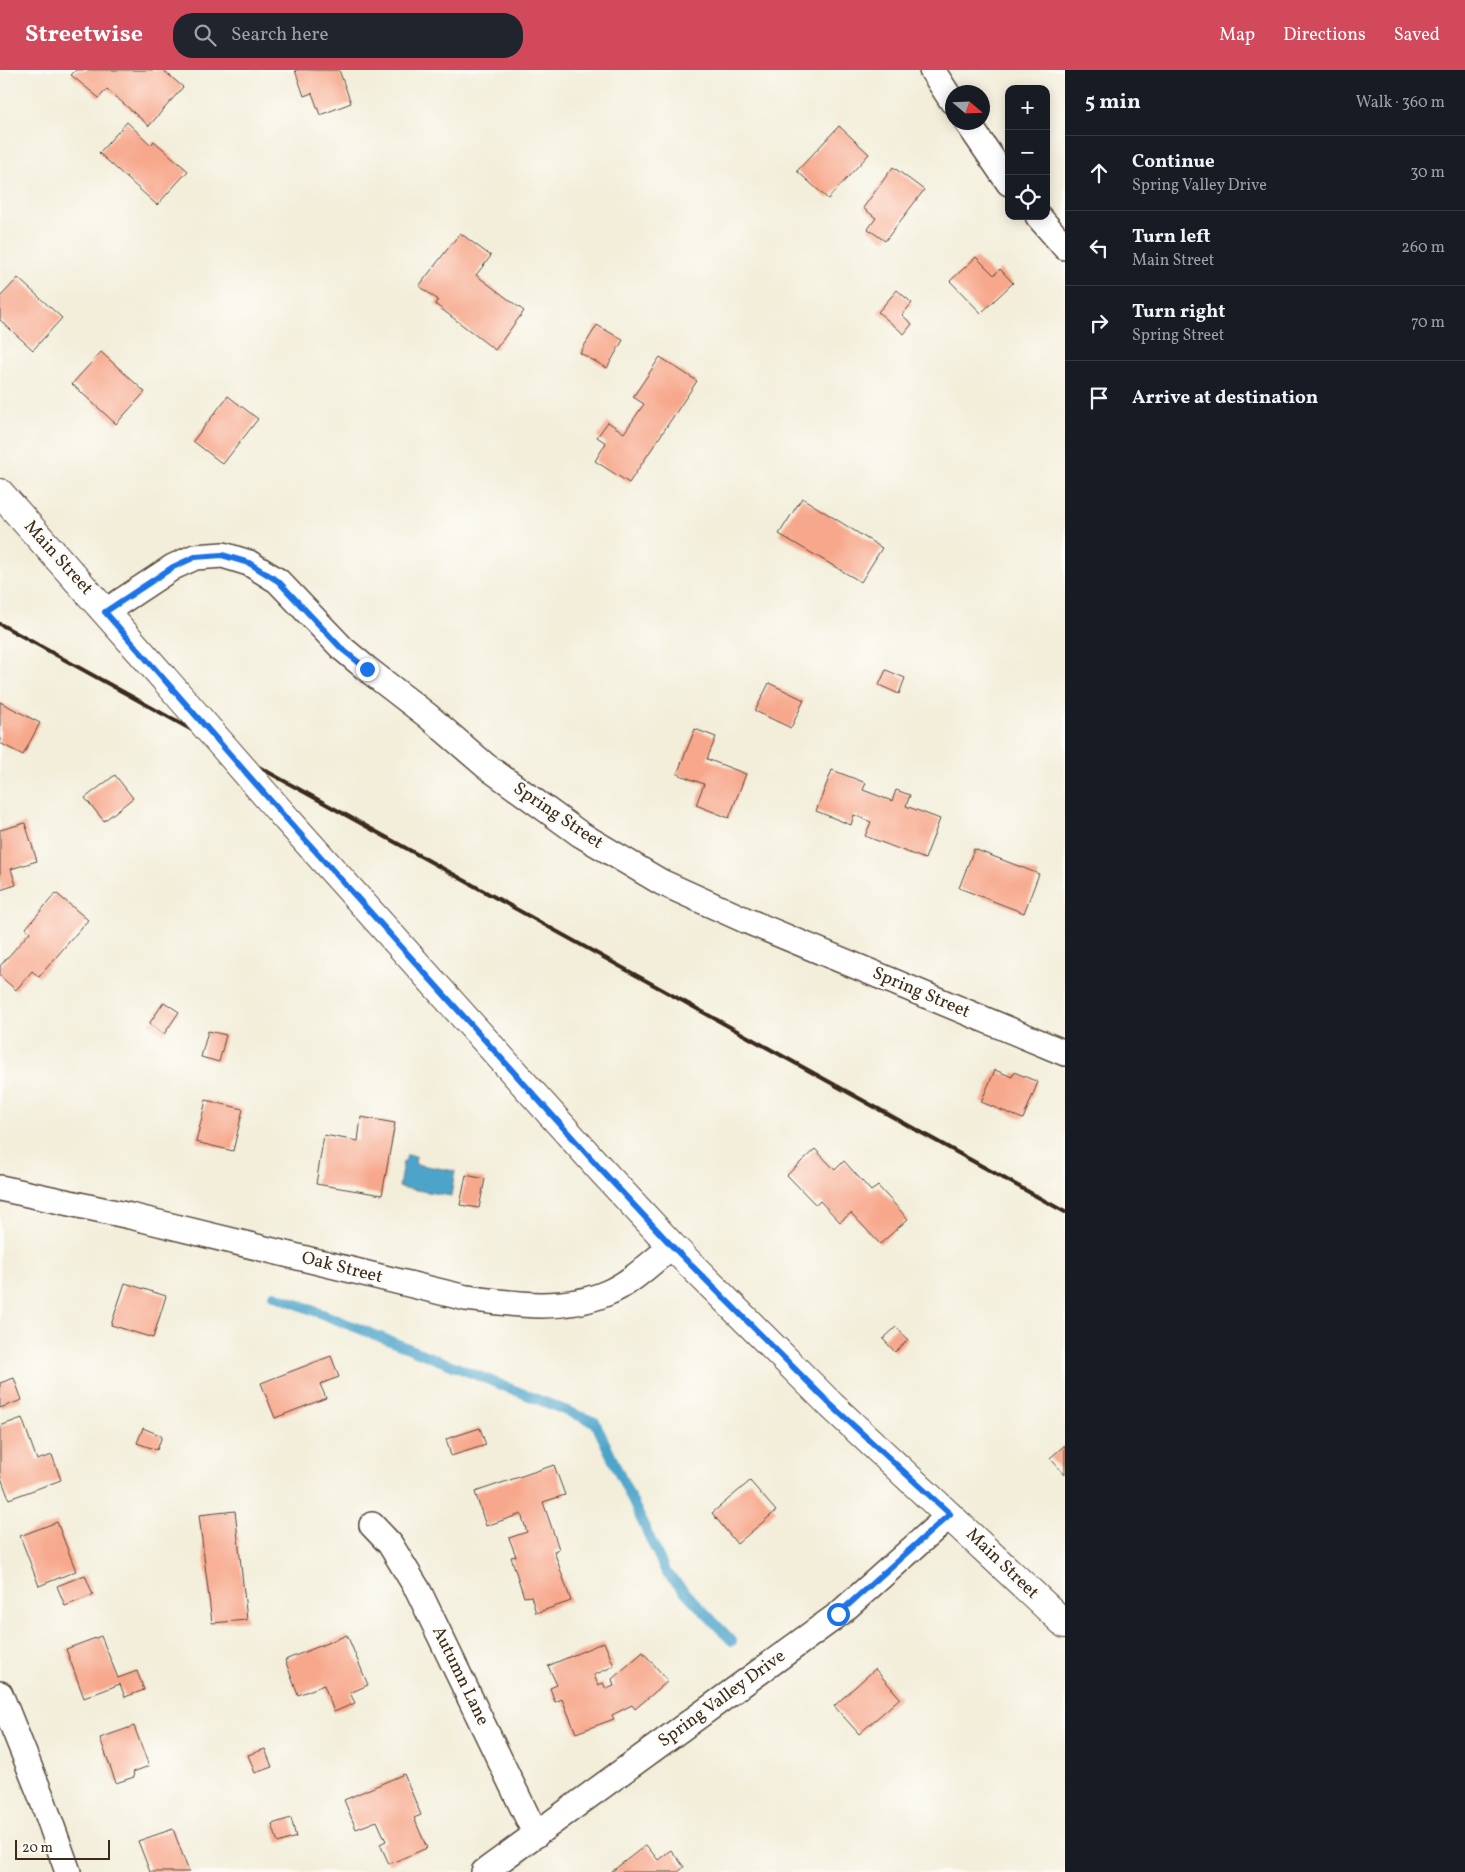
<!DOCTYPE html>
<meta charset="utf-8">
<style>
body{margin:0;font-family:Vollkorn,serif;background:#20242c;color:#f1f3f6}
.controls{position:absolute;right:15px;top:15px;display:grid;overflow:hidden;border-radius:10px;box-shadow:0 2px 12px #0003}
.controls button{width:45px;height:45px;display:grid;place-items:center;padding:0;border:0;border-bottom:1px solid #363941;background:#171b24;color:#f1f3f6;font:25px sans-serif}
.compass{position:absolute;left:945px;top:15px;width:45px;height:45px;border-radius:50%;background:#171b24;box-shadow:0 2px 12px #0003;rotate:109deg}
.scale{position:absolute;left:15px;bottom:12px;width:95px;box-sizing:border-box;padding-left:5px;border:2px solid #3b2a1e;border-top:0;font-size:14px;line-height:18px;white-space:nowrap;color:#3b2a1e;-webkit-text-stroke:4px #fdfcf7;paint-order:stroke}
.stop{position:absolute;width:15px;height:15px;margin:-11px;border:4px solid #1a73e8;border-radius:50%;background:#fff}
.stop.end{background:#1a73e8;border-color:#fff;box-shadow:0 1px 5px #0008}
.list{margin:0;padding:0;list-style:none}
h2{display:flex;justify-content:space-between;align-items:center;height:65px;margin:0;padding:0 20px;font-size:21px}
h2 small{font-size:16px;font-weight:400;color:#9ea1a6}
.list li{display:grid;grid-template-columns:32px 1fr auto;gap:15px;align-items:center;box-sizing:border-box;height:75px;padding:0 20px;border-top:1px solid #363941}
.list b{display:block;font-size:19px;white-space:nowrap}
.list p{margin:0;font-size:16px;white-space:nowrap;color:#9ea1a6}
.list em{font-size:16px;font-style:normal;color:#9ea1a6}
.icon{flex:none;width:28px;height:28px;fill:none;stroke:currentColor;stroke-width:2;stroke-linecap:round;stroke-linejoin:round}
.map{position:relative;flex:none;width:1065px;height:1802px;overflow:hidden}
header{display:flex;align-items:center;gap:30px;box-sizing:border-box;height:70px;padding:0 25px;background:#d1495b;color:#fff}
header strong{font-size:24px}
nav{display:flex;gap:28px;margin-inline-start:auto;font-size:18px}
.search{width:350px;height:45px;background:#20242c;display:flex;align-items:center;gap:12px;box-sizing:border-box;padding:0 18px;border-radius:20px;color:#9ea1a6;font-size:19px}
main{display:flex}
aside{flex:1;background:#171b24}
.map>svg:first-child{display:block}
.water{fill:#4ea4ca;stroke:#446774}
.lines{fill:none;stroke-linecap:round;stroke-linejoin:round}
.stream{stroke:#4ea4ca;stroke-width:10}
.building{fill:#f7a88c}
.minor-casing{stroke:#57473a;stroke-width:28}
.secondary-casing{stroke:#57473a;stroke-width:30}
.minor{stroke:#fff;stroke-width:25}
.secondary{stroke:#fff;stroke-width:28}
.rail{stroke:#3b2a1e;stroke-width:4}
.secondary-bridge-casing{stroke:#57473a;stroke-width:30;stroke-linecap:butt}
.secondary-bridge{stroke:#fff;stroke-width:28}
.route{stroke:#1a73e8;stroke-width:6}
.labels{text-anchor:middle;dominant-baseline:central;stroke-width:5;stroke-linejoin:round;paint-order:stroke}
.street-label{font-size:18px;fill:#3b2a1e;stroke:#fdfcf7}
</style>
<header>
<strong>Streetwise</strong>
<div class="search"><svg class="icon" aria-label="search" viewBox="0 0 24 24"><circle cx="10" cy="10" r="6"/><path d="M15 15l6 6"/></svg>Search here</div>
<nav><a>Map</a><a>Directions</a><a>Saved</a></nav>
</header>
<main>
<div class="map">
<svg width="1065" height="1802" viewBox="0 0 1065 1802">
<rect width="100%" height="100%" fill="#fdfcf7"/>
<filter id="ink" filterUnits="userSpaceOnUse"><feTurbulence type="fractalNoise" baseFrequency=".02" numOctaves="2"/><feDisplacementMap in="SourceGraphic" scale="10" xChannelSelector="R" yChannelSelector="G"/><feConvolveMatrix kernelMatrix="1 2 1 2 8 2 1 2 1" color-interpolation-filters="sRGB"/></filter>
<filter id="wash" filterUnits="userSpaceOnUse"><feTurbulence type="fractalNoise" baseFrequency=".0096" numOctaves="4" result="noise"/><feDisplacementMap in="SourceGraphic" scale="20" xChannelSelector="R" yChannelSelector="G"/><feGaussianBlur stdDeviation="1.12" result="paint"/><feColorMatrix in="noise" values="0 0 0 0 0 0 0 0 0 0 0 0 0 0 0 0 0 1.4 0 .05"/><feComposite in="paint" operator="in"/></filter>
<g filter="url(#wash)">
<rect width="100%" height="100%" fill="#f3eeda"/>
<polygon class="water" points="407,1085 416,1086 415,1094 455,1101 451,1126 399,1117 403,1092 405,1092"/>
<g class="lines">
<polyline class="stream" points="274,1225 595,1352 666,1502 732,1571"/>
</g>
<g id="blocks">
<g class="building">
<polygon points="76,0 163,0 183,17 149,56 107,19 99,28 71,5"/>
<polygon points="295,0 339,0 351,33 320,45 312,23 304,26"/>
<polygon points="127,52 151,75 154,71 188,101 157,135 99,83"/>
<polygon points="839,56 869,84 828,129 797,101"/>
<polygon points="893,97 924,120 885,171 868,159 876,148 863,138"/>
<polygon points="460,163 491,186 476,205 524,241 495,280 435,234 438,230 419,216"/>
<polygon points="976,187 994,205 1000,199 1013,213 981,243 950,211"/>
<polygon points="18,208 62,248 33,280 0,250 0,227"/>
<polygon points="897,220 912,233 902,245 912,254 904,264 878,242"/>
<polygon points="597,255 623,270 607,298 580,283"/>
<polygon points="101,282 145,322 116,354 72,314"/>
<polygon points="660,287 697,311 629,413 595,391 606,373 597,367 608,352 624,363 644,334 633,327"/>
<polygon points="228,326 258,349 223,394 193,371"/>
<polygon points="802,428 882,478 861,512 779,464"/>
<polygon points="886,600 905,608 899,624 879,615"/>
<polygon points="769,613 804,630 791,658 755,641"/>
<polygon points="0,632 40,653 23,685 0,673"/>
<polygon points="695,659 716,667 707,689 746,704 729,748 696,735 704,714 677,704"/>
<polygon points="832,700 866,713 863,720 892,731 896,720 910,725 906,736 940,749 925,789 865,766 871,752 854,745 851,755 816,741"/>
<polygon points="115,705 133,728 104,751 85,728"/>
<polygon points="25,753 37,791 11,799 16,815 0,820 0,760"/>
<polygon points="974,779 1039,804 1024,843 959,818"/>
<polygon points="56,823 88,850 39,907 32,901 16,920 0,906 0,896 30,862 26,858"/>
<polygon points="164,932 179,942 164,964 149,954"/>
<polygon points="208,961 226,965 219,992 201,987"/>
<polygon points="995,1000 1012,1007 1014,1002 1038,1012 1023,1049 981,1032"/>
<polygon points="206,1030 243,1039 233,1081 196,1072"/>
<polygon points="361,1047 395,1053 382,1125 316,1114 324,1065 358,1071"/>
<polygon points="815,1079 835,1100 844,1091 871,1121 878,1116 908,1149 880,1174 851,1143 840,1152 820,1131 816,1135 787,1105"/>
<polygon points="466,1105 485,1109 479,1138 460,1135"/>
<polygon points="125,1213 166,1226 153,1268 111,1255"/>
<polygon points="896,1257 908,1270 895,1282 883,1269"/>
<polygon points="331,1286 339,1307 320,1314 326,1328 275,1348 261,1313"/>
<polygon points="14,1308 22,1330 0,1338 0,1313"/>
<polygon points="22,1348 37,1390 52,1385 61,1410 9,1429 0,1405 0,1356"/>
<polygon points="143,1358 162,1366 157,1380 137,1373"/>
<polygon points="480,1358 486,1375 451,1386 446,1369"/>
<polygon points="1065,1375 1065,1405 1050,1388"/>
<polygon points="554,1395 565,1425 543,1432 559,1479 554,1481 571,1531 536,1543 531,1526 524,1527 511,1487 516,1486 509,1468 527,1462 521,1444 486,1456 475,1422"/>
<polygon points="750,1411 776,1441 737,1474 712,1443"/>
<polygon points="235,1441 247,1550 212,1553 199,1445"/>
<polygon points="57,1452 76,1501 39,1516 20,1466"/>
<polygon points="85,1505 93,1525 65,1536 57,1516"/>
<polygon points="347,1565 368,1615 350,1623 355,1633 334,1642 324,1615 298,1625 285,1590"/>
<polygon points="101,1566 118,1608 137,1601 144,1620 125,1627 120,1614 84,1628 66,1579"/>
<polygon points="604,1572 614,1596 594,1605 598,1615 603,1613 606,1619 614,1616 612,1609 643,1582 668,1611 635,1639 632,1635 612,1645 614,1649 576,1663 562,1629 555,1632 550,1618 557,1615 548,1596"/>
<polygon points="875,1599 900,1628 859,1664 834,1636"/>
<polygon points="134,1656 149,1696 133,1702 134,1707 116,1713 100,1668"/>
<polygon points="265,1679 272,1697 255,1703 248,1685"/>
<polygon points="404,1704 421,1745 414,1748 427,1778 389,1794 380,1774 386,1771 377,1751 356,1759 344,1730"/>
<polygon points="291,1748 296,1767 278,1773 272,1754"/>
<polygon points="173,1759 189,1802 150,1802 138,1771"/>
<polygon points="646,1775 658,1790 671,1780 684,1797 678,1802 611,1802"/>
</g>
</g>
</g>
<g filter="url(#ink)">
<use href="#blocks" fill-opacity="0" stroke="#57473a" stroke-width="1"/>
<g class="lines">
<defs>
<g id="minor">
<polyline points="932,0 952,31"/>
<polyline points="967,52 1009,113"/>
<polyline points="1038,146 1065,177"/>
<polyline points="105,542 173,497 195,487 223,485 249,493 278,511 343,579 367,599 428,646 486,696 580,764 661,812 745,850 1065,983"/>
<path d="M0 1118 130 1146 466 1228C512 1234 563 1242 607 1223 631 1213 652 1192 672 1176"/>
<polyline points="372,1455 390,1474 418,1520 536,1765"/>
<polyline points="0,1624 41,1726 68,1802"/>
<polyline points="484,1802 839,1544 950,1445"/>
</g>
<g id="secondary">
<polyline points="0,423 162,606"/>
<polyline points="284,746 604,1103 672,1176 831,1335 1065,1554"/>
</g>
</defs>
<use href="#minor" class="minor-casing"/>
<use href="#secondary" class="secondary-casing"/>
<use href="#minor" class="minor"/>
<use href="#secondary" class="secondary"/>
<polyline class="rail" points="0,554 1065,1142"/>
<defs>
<polyline id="secondary-bridge" points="162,606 284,746"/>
</defs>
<use href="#secondary-bridge" class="secondary-bridge-casing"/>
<use href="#secondary-bridge" class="secondary-bridge"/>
</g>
</g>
<g class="lines" filter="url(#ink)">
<polyline class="route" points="367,599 342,579 278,511 249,493 222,485 195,487 173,497 105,542 284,746 604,1103 672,1176 831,1335 950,1444 838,1544"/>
</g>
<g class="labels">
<g class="street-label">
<text transform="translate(58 488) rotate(48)">Main Street</text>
<text transform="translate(558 746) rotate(34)">Spring Street</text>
<text transform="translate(921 923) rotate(23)">Spring Street</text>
<text transform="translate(342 1198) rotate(14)">Oak Street</text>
<text transform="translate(1002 1494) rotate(44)">Main Street</text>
<text transform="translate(460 1606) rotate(64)">Autumn Lane</text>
<text transform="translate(722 1629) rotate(-36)">Spring Valley Drive</text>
</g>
</g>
</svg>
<div class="controls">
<button>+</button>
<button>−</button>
<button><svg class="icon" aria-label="locate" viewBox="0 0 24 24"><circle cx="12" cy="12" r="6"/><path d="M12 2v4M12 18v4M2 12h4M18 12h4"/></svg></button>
</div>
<svg class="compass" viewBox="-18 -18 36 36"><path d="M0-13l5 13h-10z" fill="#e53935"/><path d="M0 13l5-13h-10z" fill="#9ea1a6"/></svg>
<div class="scale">20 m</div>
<div class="stop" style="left:838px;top:1544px"></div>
<div class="stop end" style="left:367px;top:599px"></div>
</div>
<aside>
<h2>5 min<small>Walk · 360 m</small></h2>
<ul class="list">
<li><svg class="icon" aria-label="ahead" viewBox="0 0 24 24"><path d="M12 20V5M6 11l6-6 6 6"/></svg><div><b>Continue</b><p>Spring Valley Drive</p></div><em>30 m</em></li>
<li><svg class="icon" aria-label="left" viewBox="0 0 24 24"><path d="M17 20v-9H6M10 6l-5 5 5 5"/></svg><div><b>Turn left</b><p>Main Street</p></div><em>260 m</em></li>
<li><svg class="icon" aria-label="right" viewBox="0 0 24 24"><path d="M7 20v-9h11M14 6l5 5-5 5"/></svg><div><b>Turn right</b><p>Spring Street</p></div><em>70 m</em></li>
<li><svg class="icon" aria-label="arrive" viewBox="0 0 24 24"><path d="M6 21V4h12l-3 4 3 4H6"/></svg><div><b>Arrive at destination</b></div></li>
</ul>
</aside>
</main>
